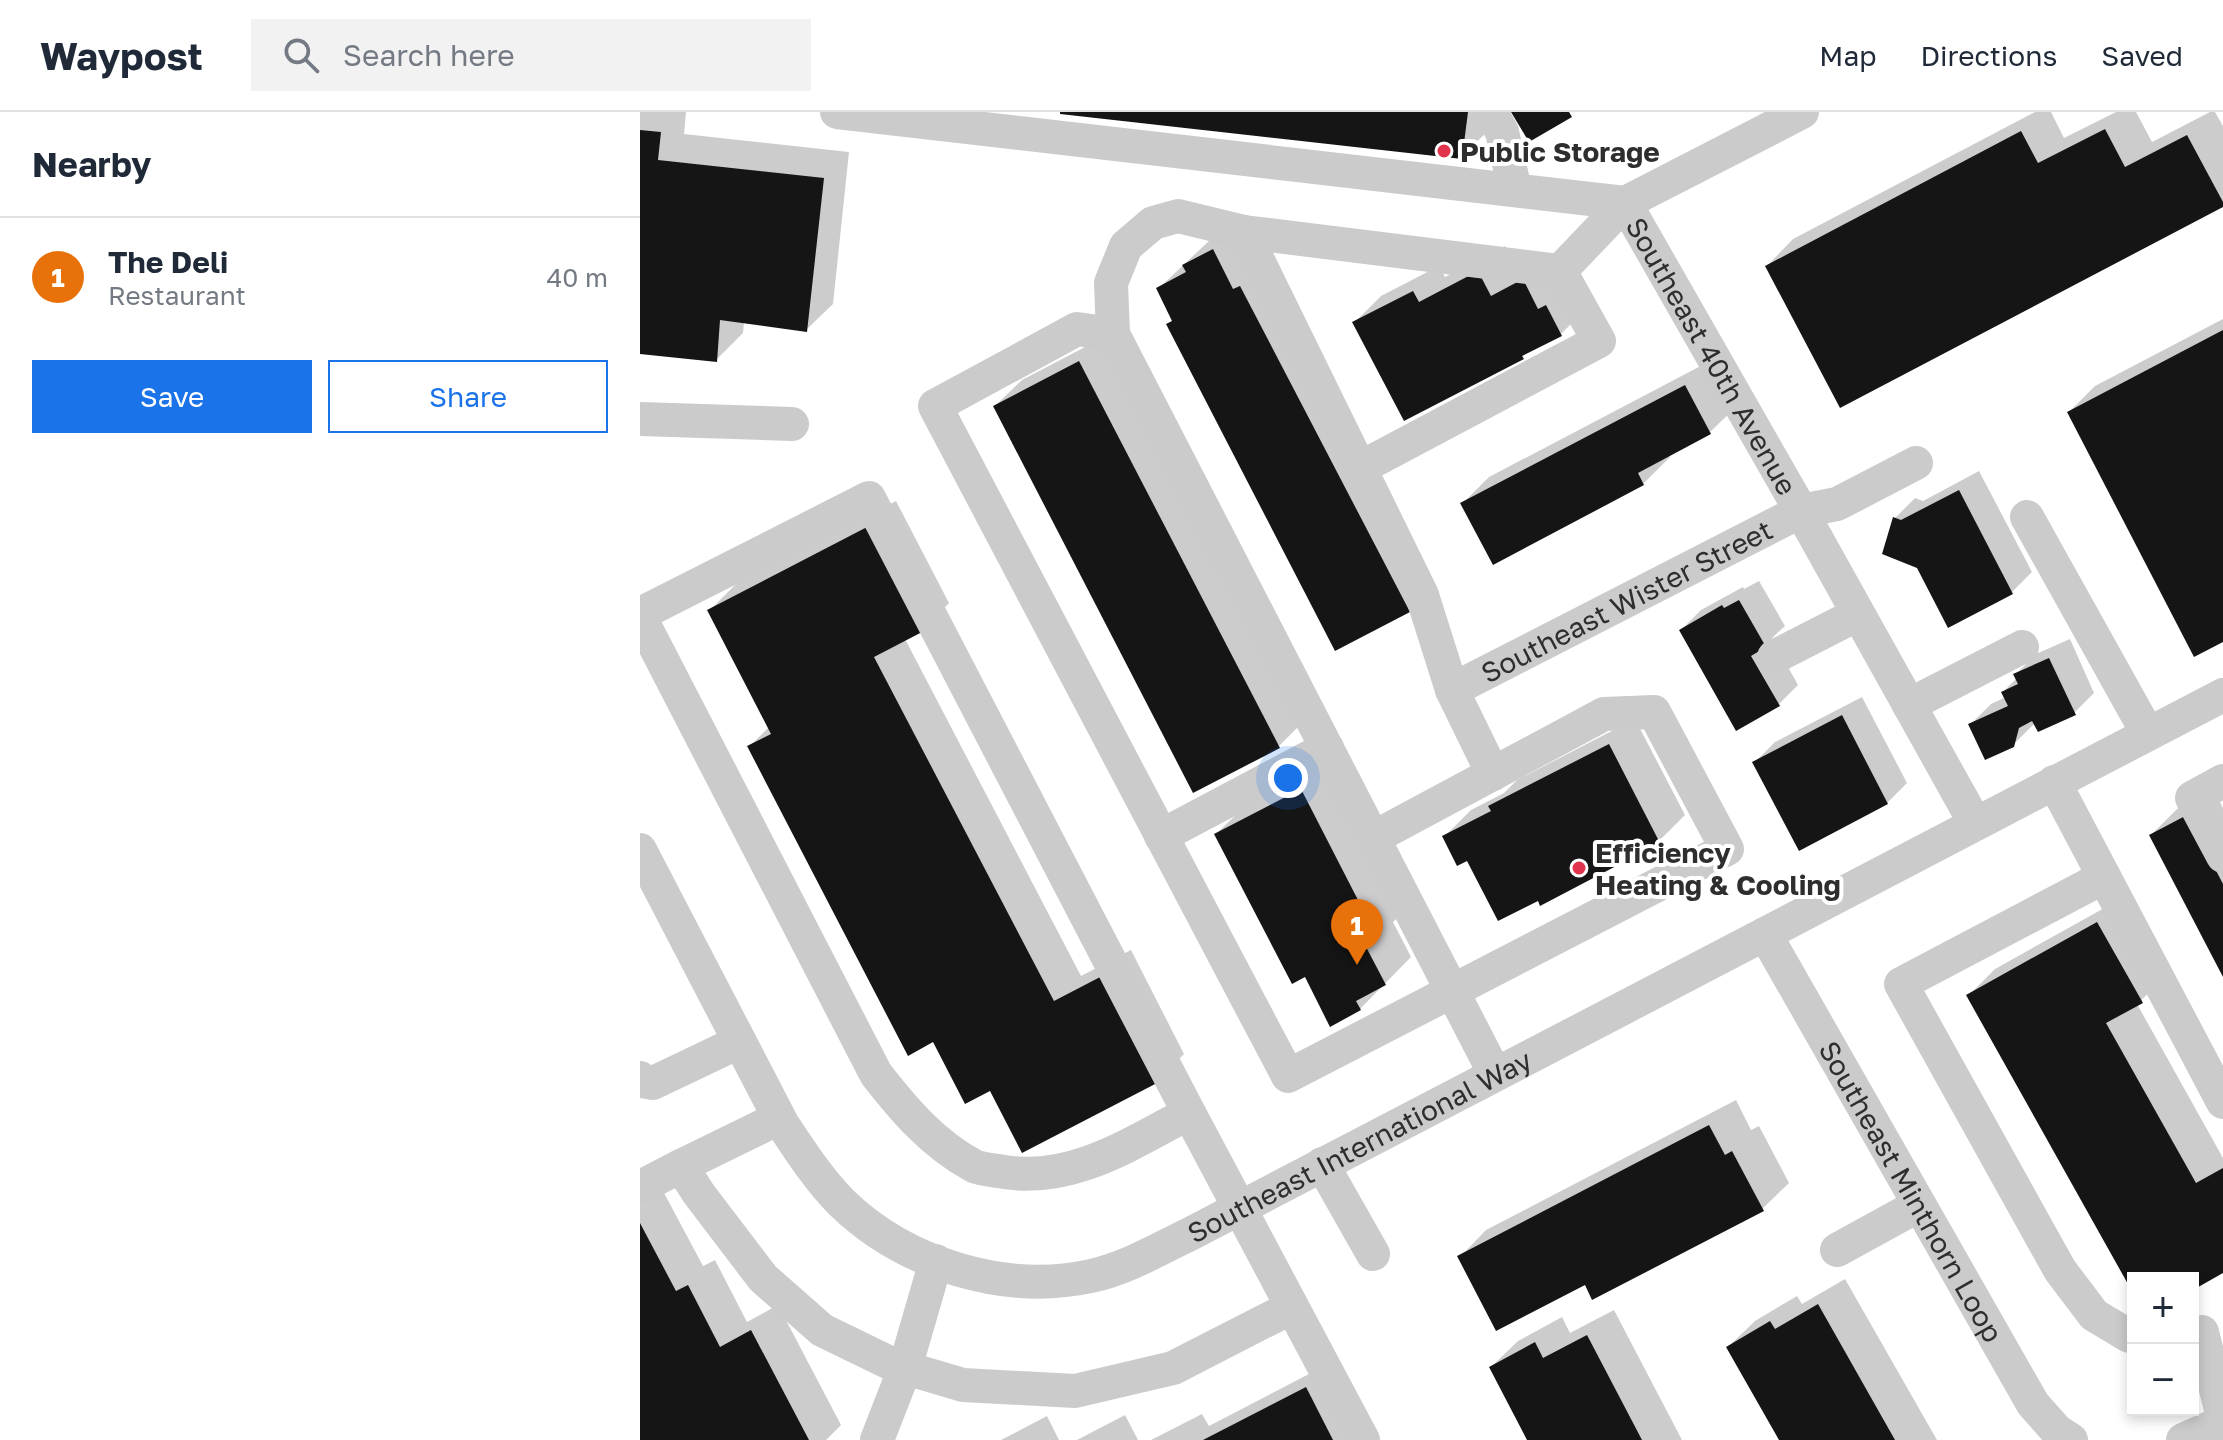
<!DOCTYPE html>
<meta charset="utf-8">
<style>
body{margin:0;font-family:"Golos Text",sans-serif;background:#f2f2f3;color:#1f2937}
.controls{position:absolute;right:24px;bottom:24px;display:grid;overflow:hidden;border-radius:0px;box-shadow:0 4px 12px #0003}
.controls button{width:72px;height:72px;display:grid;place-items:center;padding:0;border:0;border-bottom:2px solid #e0e1e3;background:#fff;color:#1f2937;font:40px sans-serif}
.you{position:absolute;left:648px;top:666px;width:28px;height:28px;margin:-20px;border:6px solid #fff;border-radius:50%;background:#1a73e8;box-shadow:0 0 0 12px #1a73e833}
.badge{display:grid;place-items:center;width:52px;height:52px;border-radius:50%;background:#1a73e8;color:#fff;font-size:26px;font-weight:700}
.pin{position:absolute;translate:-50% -66px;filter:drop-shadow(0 2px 4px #0008)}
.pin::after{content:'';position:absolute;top:42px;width:28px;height:24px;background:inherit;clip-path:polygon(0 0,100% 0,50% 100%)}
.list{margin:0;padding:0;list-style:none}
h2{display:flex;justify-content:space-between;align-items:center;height:104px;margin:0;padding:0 32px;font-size:34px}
h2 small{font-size:26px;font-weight:400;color:#747a83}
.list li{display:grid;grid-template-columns:52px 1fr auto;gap:24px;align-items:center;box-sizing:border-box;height:120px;padding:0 32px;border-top:2px solid #e0e1e3}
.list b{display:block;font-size:30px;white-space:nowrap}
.list p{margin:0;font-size:26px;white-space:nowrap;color:#747a83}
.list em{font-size:26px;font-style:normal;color:#747a83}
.actions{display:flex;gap:16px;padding:24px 32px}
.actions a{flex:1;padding:18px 0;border:2px solid #1a73e8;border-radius:0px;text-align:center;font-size:28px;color:#1a73e8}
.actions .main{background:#1a73e8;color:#fff}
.icon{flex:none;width:44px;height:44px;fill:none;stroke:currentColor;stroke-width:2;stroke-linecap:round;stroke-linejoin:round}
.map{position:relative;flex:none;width:1583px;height:1328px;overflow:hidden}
header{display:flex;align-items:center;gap:48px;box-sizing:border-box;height:112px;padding:0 40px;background:#fff;border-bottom:2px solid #e0e1e3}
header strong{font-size:38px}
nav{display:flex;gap:44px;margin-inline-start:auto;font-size:28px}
.search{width:560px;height:72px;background:#f2f2f3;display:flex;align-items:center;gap:20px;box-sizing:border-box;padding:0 28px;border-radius:0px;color:#747a83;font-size:30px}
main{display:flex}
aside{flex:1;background:#fff}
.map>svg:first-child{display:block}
.shadow{fill:#0003}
.building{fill:#151515}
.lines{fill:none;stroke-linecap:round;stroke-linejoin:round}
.minor{stroke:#cbcbcb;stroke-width:34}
.poi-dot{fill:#e1334b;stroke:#fff;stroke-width:3}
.labels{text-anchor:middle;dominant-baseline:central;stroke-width:8;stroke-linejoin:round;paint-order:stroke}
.poi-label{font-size:28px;font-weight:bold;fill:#2e2e2e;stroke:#fff;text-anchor:start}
.street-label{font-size:28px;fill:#2e2e2e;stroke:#fff}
</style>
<header>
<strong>Waypost</strong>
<div class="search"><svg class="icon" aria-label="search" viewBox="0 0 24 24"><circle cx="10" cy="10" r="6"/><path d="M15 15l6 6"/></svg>Search here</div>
<nav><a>Map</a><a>Directions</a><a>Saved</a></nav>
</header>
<main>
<aside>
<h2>Nearby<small></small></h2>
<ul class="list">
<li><span class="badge" style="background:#e8710a">1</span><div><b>The Deli</b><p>Restaurant</p></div><em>40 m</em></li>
</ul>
<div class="actions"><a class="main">Save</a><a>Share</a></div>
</aside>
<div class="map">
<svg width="1583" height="1328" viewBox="0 0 1583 1328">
<rect width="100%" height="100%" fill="#fff"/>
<g class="shadow">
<polygon points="0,0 46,0 44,22 209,40 193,192 166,218 104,210 103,221 76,248 0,240"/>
<polygon points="420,0 850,0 848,19 821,45"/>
<polygon points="1395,0 1411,0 1424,26 1476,0 1496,0 1512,30 1570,0 1575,0 1583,14 1583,93 1127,154 1153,127"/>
<polygon points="600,112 795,472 768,499 529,212 534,207 518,177 571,127"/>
<polygon points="865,134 878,159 925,172 947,196 921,222 888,239 882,245 715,210 741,184 799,154 805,165"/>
<polygon points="1583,207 1583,528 1429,300 1455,274"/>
<polygon points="466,224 665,608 639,634 355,294 382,268"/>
<polygon points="1072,248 1097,294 1070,320 1028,342 1030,345 1003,372 823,391 849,365"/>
<polygon points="1339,359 1392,460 1372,480 1255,406 1275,386 1283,389"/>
<polygon points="256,389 309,491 283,518 265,527 441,864 491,838 544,942 518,968 351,976 294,928 109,635 129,615 69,499 96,472"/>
<polygon points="1119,469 1145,514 1132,526 1158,573 1138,593 1041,518 1061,498 1103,475 1104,477"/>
<polygon points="1430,527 1454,581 1434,601 1395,611 1373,633 1331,612 1351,592 1366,585 1363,580 1377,566 1376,562 1396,542"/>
<polygon points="1222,585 1267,671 1247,691 1115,650 1135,630"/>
<polygon points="995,607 1045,703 1019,729 899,786 828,746 804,725 831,698 864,681 877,668"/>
<polygon points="688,652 764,799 753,810 771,845 720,897 576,722 603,696"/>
<polygon points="1574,678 1583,696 1583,861 1511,723 1537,697"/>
<polygon points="1484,785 1528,863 1497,892 1583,1046 1583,1159 1553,1176 1553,1166 1493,1166 1493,1177 1328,884 1355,857"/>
<polygon points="1096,988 1111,1018 1119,1014 1149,1071 1122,1097 946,1171 820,1145 846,1118"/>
<polygon points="23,1079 63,1154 75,1148 107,1210 138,1193 201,1313 186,1328 0,1328 0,1092"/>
<polygon points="1205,1167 1297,1328 1142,1328 1088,1235 1115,1209 1157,1184 1162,1192"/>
<polygon points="974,1198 1042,1328 890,1328 851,1255 878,1229 922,1205 930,1221"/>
<polygon points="692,1250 733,1328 511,1328 562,1302 569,1314"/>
<polygon points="485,1303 498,1328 437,1328"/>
<polygon points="407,1304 419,1328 361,1328"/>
</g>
<g class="building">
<polygon points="420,0 828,0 822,47 420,2"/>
<polygon points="871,0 929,0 932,5 889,30"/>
<polygon points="1465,17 1485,55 1547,23 1583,90 1583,95 1200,296 1125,154 1381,19 1398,51"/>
<polygon points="0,18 21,20 18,48 184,66 167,220 80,208 77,250 0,242"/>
<polygon points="573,137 593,177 600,174 770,500 695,539 526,212 532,209 516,176 546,160 542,153"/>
<polygon points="838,159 851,184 883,167 898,197 906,193 922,224 882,244 884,247 764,309 712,210 773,179 779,190"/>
<polygon points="1583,218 1583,530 1554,545 1427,300"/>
<polygon points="439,249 640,636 553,681 353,294"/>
<polygon points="1045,273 1071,322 998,361 1004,373 853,453 820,391"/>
<polygon points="1319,378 1373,482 1308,516 1277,456 1242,442 1253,405 1261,408"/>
<polygon points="229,414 284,519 234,545 414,889 464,863 519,970 382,1041 350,979 325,992 293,930 268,944 107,634 131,622 67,498"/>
<polygon points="1099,488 1126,535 1111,544 1140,594 1096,619 1039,518 1082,493 1084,496"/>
<polygon points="1409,546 1436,603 1398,620 1392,609 1379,616 1374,635 1345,648 1328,612 1368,594 1361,580 1378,572 1373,562"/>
<polygon points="1202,603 1248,692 1159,739 1112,650"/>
<polygon points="969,632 1020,731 900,794 898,789 858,809 827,749 817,754 802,724 851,699 848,694"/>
<polygon points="661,677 738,827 725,833 746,873 716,889 721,898 690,915 665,865 652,872 574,722"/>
<polygon points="1547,703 1583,772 1583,865 1509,723"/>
<polygon points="1457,810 1503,891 1466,911 1556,1071 1583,1056 1583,1161 1553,1178 1553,1166 1493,1166 1493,1181 1326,883"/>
<polygon points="1069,1013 1085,1043 1092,1039 1124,1099 952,1188 945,1173 856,1219 817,1144"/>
<polygon points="0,1111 36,1179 48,1173 80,1235 111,1218 169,1328 0,1328"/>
<polygon points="1178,1192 1255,1328 1139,1328 1086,1235 1130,1209 1135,1217"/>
<polygon points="947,1223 1002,1328 887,1328 849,1255 895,1230 903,1246"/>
<polygon points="666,1275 693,1328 563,1328"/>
</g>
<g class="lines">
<g class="minor">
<polyline points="197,0 985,91"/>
<polyline points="851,0 862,20 875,78"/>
<path id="s1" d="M985 91 1161 399 1335 711"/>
<polyline points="604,120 538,104 513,111 486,134 471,171 473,222 855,962"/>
<polyline points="473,222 437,217 295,294 648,964 1087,737 1014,600 964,602 733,726"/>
<polyline points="0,307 152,312"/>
<polyline points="720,356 959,229 920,159"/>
<polyline points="1387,405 1508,622"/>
<polyline points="0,502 229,386 549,1001"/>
<path d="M0 505 236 962C264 998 293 1032 334 1054 343 1058 355 1058 364 1060 432 1071 492 1031 549 1001L723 1328"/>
<polyline points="1134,545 1218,502"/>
<path id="s2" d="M812 578 1161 399 1197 392 1276 351"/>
<polyline points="1269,593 1382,535"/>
<polyline points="853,662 812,578 782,483 604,120 920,159 985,91 1162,0"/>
<polyline points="1583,669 1552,686 1583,744"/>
<polyline points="1414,670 1583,990"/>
<polyline points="521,724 687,636"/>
<path id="s3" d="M0 738 143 1013C161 1040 179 1068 202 1091 265 1152 365 1183 451 1164 487 1156 519 1137 552 1121L1583 583"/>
<polyline points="1464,765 1261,872 1420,1158 1454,1203 1489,1224 1493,1224"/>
<path id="s4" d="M1125 822 1393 1292 1417 1319 1431 1328"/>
<polyline points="0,966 2,969 13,971 99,930"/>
<polyline points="139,1006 41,1054 59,1082 123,1166 182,1218 252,1252 323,1273 435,1279 533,1256 652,1195"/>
<polyline points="682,1052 733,1142"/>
<polyline points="0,1075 41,1054"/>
<polyline points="1197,1138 1279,1093"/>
<polyline points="1562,1220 1583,1306"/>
<polyline points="237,1328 265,1256 296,1149"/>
<polyline points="1543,1328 1583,1310"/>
</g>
</g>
<g class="poi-dot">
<circle cx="804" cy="39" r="8"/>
<circle cx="939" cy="756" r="8"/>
</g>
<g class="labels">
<g class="poi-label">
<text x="820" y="39">Public Storage</text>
<text x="955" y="740">Efficiency<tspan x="955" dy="32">Heating &amp; Cooling</tspan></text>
</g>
<g class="street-label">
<text stroke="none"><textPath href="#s1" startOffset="176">Southeast 40th Avenue</textPath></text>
<text stroke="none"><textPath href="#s2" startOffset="196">Southeast Wister Street</textPath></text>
<text stroke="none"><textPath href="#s3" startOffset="976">Southeast International Way</textPath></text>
<text stroke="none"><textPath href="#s4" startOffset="296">Southeast Minthorn Loop</textPath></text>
</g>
</g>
</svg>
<div class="controls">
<button>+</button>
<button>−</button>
</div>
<div class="you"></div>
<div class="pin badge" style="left:717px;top:853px;background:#e8710a">1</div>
</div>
</main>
